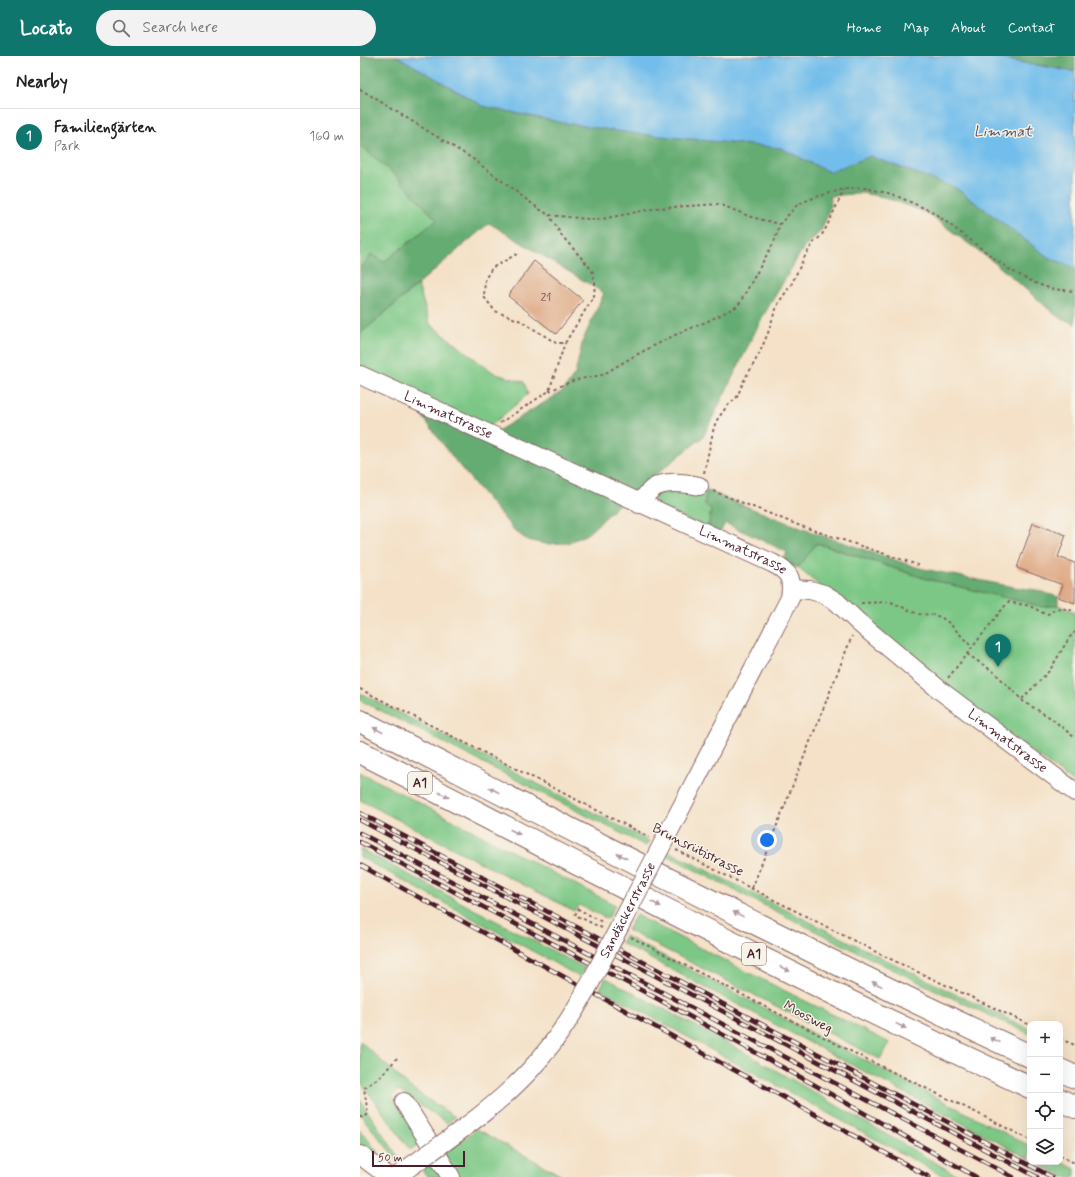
<!DOCTYPE html>
<meta charset="utf-8">
<style>
body{margin:0;font-family:Mynerve,sans-serif;background:#f2f2f2;color:#222}
.controls{position:absolute;right:12px;bottom:12px;display:grid;overflow:hidden;border-radius:8px;box-shadow:0 4px 16px #0002}
.controls button{width:36px;height:36px;display:grid;place-items:center;padding:0;border:0;border-bottom:1px solid #e0e0e0;background:#fff;color:#222;font:20px sans-serif}
.scale{position:absolute;left:12px;bottom:10px;width:93px;box-sizing:border-box;padding-left:4px;border:2px solid #4a1f2b;border-top:0;font-size:11px;line-height:14px;white-space:nowrap;color:#4a1f2b;-webkit-text-stroke:3px #f7f3e8;paint-order:stroke}
.you{position:absolute;left:407px;top:784px;width:14px;height:14px;margin:-10px;border:3px solid #fff;border-radius:50%;background:#1a73e8;box-shadow:0 0 0 6px #1a73e833}
.badge{display:grid;place-items:center;width:26px;height:26px;border-radius:50%;background:#0f766e;color:#fff;font-size:13px;font-weight:700}
.pin{position:absolute;translate:-50% -33px;filter:drop-shadow(0 1px 2px #0008)}
.pin::after{content:'';position:absolute;top:21px;width:14px;height:12px;background:inherit;clip-path:polygon(0 0,100% 0,50% 100%)}
.list{margin:0;padding:0;list-style:none}
h2{display:flex;justify-content:space-between;align-items:center;height:52px;margin:0;padding:0 16px;font-size:17px}
h2 small{font-size:13px;font-weight:400;color:#767676}
.list li{display:grid;grid-template-columns:26px 1fr auto;gap:12px;align-items:center;box-sizing:border-box;height:56px;padding:0 16px;border-top:1px solid #e0e0e0}
.list b{display:block;font-size:15px;white-space:nowrap}
.list p{margin:0;font-size:13px;white-space:nowrap;color:#767676}
.list em{font-size:13px;font-style:normal;color:#767676}
.icon{flex:none;width:22px;height:22px;fill:none;stroke:currentColor;stroke-width:2;stroke-linecap:round;stroke-linejoin:round}
.map{position:relative;flex:none;width:715px;height:1121px;overflow:hidden}
header{display:flex;align-items:center;gap:24px;box-sizing:border-box;height:56px;padding:0 20px;background:#0f766e;color:#fff}
header strong{font-size:19px}
nav{display:flex;gap:22px;margin-inline-start:auto;font-size:14px}
.search{width:280px;height:36px;background:#f2f2f2;display:flex;align-items:center;gap:10px;box-sizing:border-box;padding:0 14px;border-radius:22px;color:#767676;font-size:15px}
main{display:flex}
aside{flex:1;background:#fff}
.map>svg:first-child{display:block}
.green{fill:#7cc785;stroke:#637358}
.forest{fill:#65ac72;stroke:#58664e}
.water{fill:#72bdeb;stroke:#5e6e8b}
.building{fill:#dda580}
.lines{fill:none;stroke-linecap:round;stroke-linejoin:round}
.minor-casing{stroke:#866362;stroke-width:20}
.highway-casing{stroke:#866362;stroke-width:24}
.path{stroke:#866362;stroke-width:2;stroke-dasharray:3 3;stroke-linecap:butt}
.minor{stroke:#fff;stroke-width:18}
.highway{stroke:#fff;stroke-width:22}
.rail-casing{stroke:#4a1f2b;stroke-width:4.5}
.rail{stroke:#f7f3e8;stroke-width:3;stroke-dasharray:9;stroke-linecap:butt}
.minor-bridge-casing{stroke:#866362;stroke-width:20;stroke-linecap:butt}
.minor-bridge{stroke:#fff;stroke-width:18}
.oneway{fill:#ae9aa0}
.labels{text-anchor:middle;dominant-baseline:central;stroke-width:3;stroke-linejoin:round;paint-order:stroke}
.number-label{font-size:12px;fill:#6f4040}
.shield{fill:#f7f3e8;stroke:#7e5f64;stroke-width:1}
.shield-label{font-size:13px;font-weight:bold;fill:#4a1f2b}
.street-label{font-size:14px;fill:#4a1f2b;stroke:#f7f3e8}
.water-label{font-size:15px;font-style:italic;fill:#564e65;stroke:#f7f3e8}
</style>
<header>
<strong>Locato</strong>
<div class="search"><svg class="icon" aria-label="search" viewBox="0 0 24 24"><circle cx="10" cy="10" r="6"/><path d="M15 15l6 6"/></svg>Search here</div>
<nav><a>Home</a><a>Map</a><a>About</a><a>Contact</a></nav>
</header>
<main>
<aside>
<h2>Nearby<small></small></h2>
<ul class="list">
<li><span class="badge">1</span><div><b>Familiengärten</b><p>Park</p></div><em>160 m</em></li>
</ul>
</aside>
<div class="map">
<svg width="715" height="1121" viewBox="0 0 715 1121">
<rect width="100%" height="100%" fill="#f7f3e8"/>
<filter id="ink" filterUnits="userSpaceOnUse"><feTurbulence type="fractalNoise" baseFrequency=".025" numOctaves="2"/><feDisplacementMap in="SourceGraphic" scale="8" xChannelSelector="R" yChannelSelector="G"/><feConvolveMatrix kernelMatrix="1 2 1 2 8 2 1 2 1" color-interpolation-filters="sRGB"/></filter>
<filter id="wash" filterUnits="userSpaceOnUse"><feTurbulence type="fractalNoise" baseFrequency=".012" numOctaves="4" result="noise"/><feDisplacementMap in="SourceGraphic" scale="16" xChannelSelector="R" yChannelSelector="G"/><feGaussianBlur stdDeviation="0.9" result="paint"/><feColorMatrix in="noise" values="0 0 0 0 0 0 0 0 0 0 0 0 0 0 0 0 0 1.4 0 .05"/><feComposite in="paint" operator="in"/></filter>
<g filter="url(#wash)">
<rect width="100%" height="100%" fill="#f4e1c7"/>
<g class="green">
<polygon points="0,89 36,120 77,164 24,206 12,198 0,212"/>
<polygon points="58,229 70,268 124,310 136,318 164,326 168,338 133,368 126,370 0,314 0,278"/>
<polygon points="333,431 348,435 345,442 351,453 348,473 294,448 294,439"/>
<polygon points="456,487 567,523 684,551 698,549 715,556 715,728 538,594 438,512"/>
<polygon points="0,637 289,785 286,790 0,644"/>
<polygon points="0,716 255,849 248,863 219,849 214,855 0,744"/>
<polygon points="0,793 225,912 220,921 0,801"/>
<path d="M308 795 468 875 593 937 670 973V978C547 922 426 861 306 799Z"/>
<polygon points="276,859 385,915 530,987 520,1003 267,874"/>
<polygon points="265,880 670,1090 670,1103 261,887"/>
<polygon points="246,922 391,1000 600,1121 585,1121 240,933"/>
<polygon points="0,985 51,1032 95,1061 87,1067 38,1034 32,1040 63,1085 50,1094 0,1025"/>
<polygon points="0,1044 39,1102 37,1104 0,1058"/>
<polygon points="117,1073 204,1121 98,1121 83,1098"/>
<polygon points="0,1074 29,1110 0,1093"/>
<polygon points="76,1104 86,1121 68,1121 62,1114"/>
<polygon points="700,1105 715,1113 715,1121 703,1121 675,1106"/>
</g>
<g class="forest">
<polygon points="0,0 37,0 123,50 199,66 271,77 421,92 469,116 510,99 596,132 688,201 715,212 715,268 697,260 635,207 567,157 524,141 502,137 470,140 470,151 466,163 461,175 444,191 402,262 343,381 260,447 245,462 227,478 208,487 186,488 167,484 154,474 97,407 57,353 123,384 203,335 215,318 223,284 244,237 129,167 0,278 0,212 12,198 24,206 77,164 36,120 0,89"/>
<polygon points="625,0 715,0 715,15"/>
<polygon points="348,435 443,473 559,512 653,531 676,534 698,541 698,549 684,551 567,523 457,487 438,512 423,506 427,496 365,467 360,477 348,473 351,453 345,449 345,442"/>
</g>
<polygon class="water" points="37,0 625,0 715,16 715,212 688,201 596,132 510,100 469,116 421,92 271,77 199,66 123,50"/>
<g id="blocks">
<g class="building">
<polygon points="174,205 223,244 196,278 148,240"/>
<polygon points="673,467 706,479 698,501 715,507 715,547 698,541 703,529 657,512"/>
</g>
</g>
</g>
<g filter="url(#ink)">
<use href="#blocks" fill-opacity="0" stroke="#866362" stroke-width="1"/>
<g class="lines">
<defs>
<g id="minor">
<path id="s1" d="M0 319 412 507C430 516 433 522 430 542L305 783"/>
<path d="M279 448C283 443 287 437 292 433 304 424 326 427 339 430"/>
<path id="s2" d="M431 533 450 534 464 538 477 546 498 566 581 635 715 736"/>
<polyline points="44,1046 91,1121"/>
<polyline points="0,1099 29,1121"/>
</g>
<g id="highway">
<path d="M0 665C222 779 443 895 670 1000"/>
<path d="M0 696C222 810 443 927 670 1031"/>
<polyline points="700,1014 715,1021"/>
<polyline points="700,1044 715,1051"/>
</g>
</defs>
<use href="#minor" class="minor-casing"/>
<use href="#highway" class="highway-casing"/>
<g class="path">
<polyline points="0,33 113,103 179,153 189,159 237,164 297,152 359,148 391,161 420,168 438,148 456,141 484,133 505,132 532,138 573,156 650,214 675,227 692,233 715,235"/>
<polyline points="157,198 132,212 125,223 124,241 135,255 161,265 196,287 205,287 234,240 235,226 232,214 202,180 189,159"/>
<polyline points="189,335 215,324 242,319 276,299 315,279 348,265 378,250 414,186 420,168"/>
<polyline points="140,367 189,335 205,287"/>
<polyline points="344,417 354,371 357,364 367,350 377,341 385,322 392,311 400,296 408,277 414,258 419,246 431,229 444,202 453,187 461,180 465,174 484,134"/>
<polyline points="353,435 438,469 561,510"/>
<polyline points="501,547 531,546 553,556 559,558 575,559 582,562 589,567 612,591"/>
<polyline points="607,598 634,616 664,646 691,662 715,682"/>
<polyline points="588,622 648,546 670,550 685,558 688,558 696,553 701,552 715,555"/>
<polyline points="0,633 289,781"/>
<polyline points="662,643 690,614 709,582 715,576"/>
<polyline points="316,794 522,899 670,969"/>
<polyline points="392,832 492,580"/>
<polyline points="242,872 215,859 218,853 244,867"/>
<polyline points="271,881 502,1001 617,1057 670,1084"/>
<polyline points="700,983 715,989"/>
<polyline points="0,1061 5,1061 8,1058 4,1032 21,1020 37,1002"/>
<polyline points="700,1100 715,1107"/>
</g>
<use href="#minor" class="minor"/>
<use href="#highway" class="highway"/>
<defs>
<g id="rail">
<polyline points="0,757 692,1121"/>
<polyline points="0,764 677,1121"/>
<polyline points="0,777 653,1121"/>
<polyline points="0,786 296,942 453,1028 616,1121"/>
<polyline points="0,809 569,1121"/>
</g>
</defs>
<use href="#rail" class="rail-casing"/>
<use href="#rail" class="rail"/>
<defs>
<g id="minor-bridge">
<path id="s3" d="M36 1121C81 1088 134 1054 171 1013 207 974 228 932 252 885 270 851 287 817 305 783"/>
</g>
</defs>
<use href="#minor-bridge" class="minor-bridge-casing"/>
<use href="#minor-bridge" class="minor-bridge"/>
</g>
<defs><path id="oneway-solid" d="M-6-.8H1V-3.2L6.5 0L1 3.2V.8H-6Z"/></defs>
<g class="oneway">
<use href="#oneway-solid" transform="translate(18 674) rotate(-153)"/>
<use href="#oneway-solid" transform="translate(134 734) rotate(-153)"/>
<use href="#oneway-solid" transform="translate(84 739) rotate(27)"/>
<use href="#oneway-solid" transform="translate(155 776) rotate(27)"/>
<use href="#oneway-solid" transform="translate(262 800) rotate(-153)"/>
<use href="#oneway-solid" transform="translate(296 848) rotate(27)"/>
<use href="#oneway-solid" transform="translate(378 858) rotate(-154)"/>
<use href="#oneway-solid" transform="translate(425 913) rotate(26)"/>
<use href="#oneway-solid" transform="translate(517 928) rotate(-154)"/>
<use href="#oneway-solid" transform="translate(541 970) rotate(26)"/>
<use href="#oneway-solid" transform="translate(635 984) rotate(-155)"/>
</g>
</g>
<g class="labels">
<g class="number-label">
<text x="186" y="242">21</text>
</g>
<g class="shield">
<rect x="48" y="716" width="24" height="22" rx="3"/>
<rect x="382" y="887" width="24" height="22" rx="3"/>
</g>
<g class="shield-label">
<text x="60" y="727">A1</text>
<text x="394" y="898">A1</text>
</g>
<g class="street-label">
<text stroke="none"><textPath href="#s1" startOffset="97">Limmatstrasse</textPath></text>
<text stroke="none"><textPath href="#s1" startOffset="421">Limmatstrasse</textPath></text>
<text stroke="none"><textPath href="#s2" startOffset="269">Limmatstrasse</textPath></text>
<text transform="translate(338 794) rotate(27)">Brunsrütistrasse</text>
<text stroke="none"><textPath href="#s3" startOffset="360">Sandäckerstrasse</textPath></text>
<text transform="translate(448 961) rotate(28)">Moosweg</text>
</g>
<g class="water-label">
<text x="643" y="76">Limmat</text>
</g>
</g>
</svg>
<div class="controls">
<button>+</button>
<button>−</button>
<button><svg class="icon" aria-label="locate" viewBox="0 0 24 24"><circle cx="12" cy="12" r="6"/><path d="M12 2v4M12 18v4M2 12h4M18 12h4"/></svg></button>
<button><svg class="icon" aria-label="layers" viewBox="0 0 24 24"><path d="M12 4l9 5-9 5-9-5zM3 14l9 5 9-5"/></svg></button>
</div>
<div class="scale">50 m</div>
<div class="you"></div>
<div class="pin badge" style="left:638px;top:611px">1</div>
</div>
</main>
